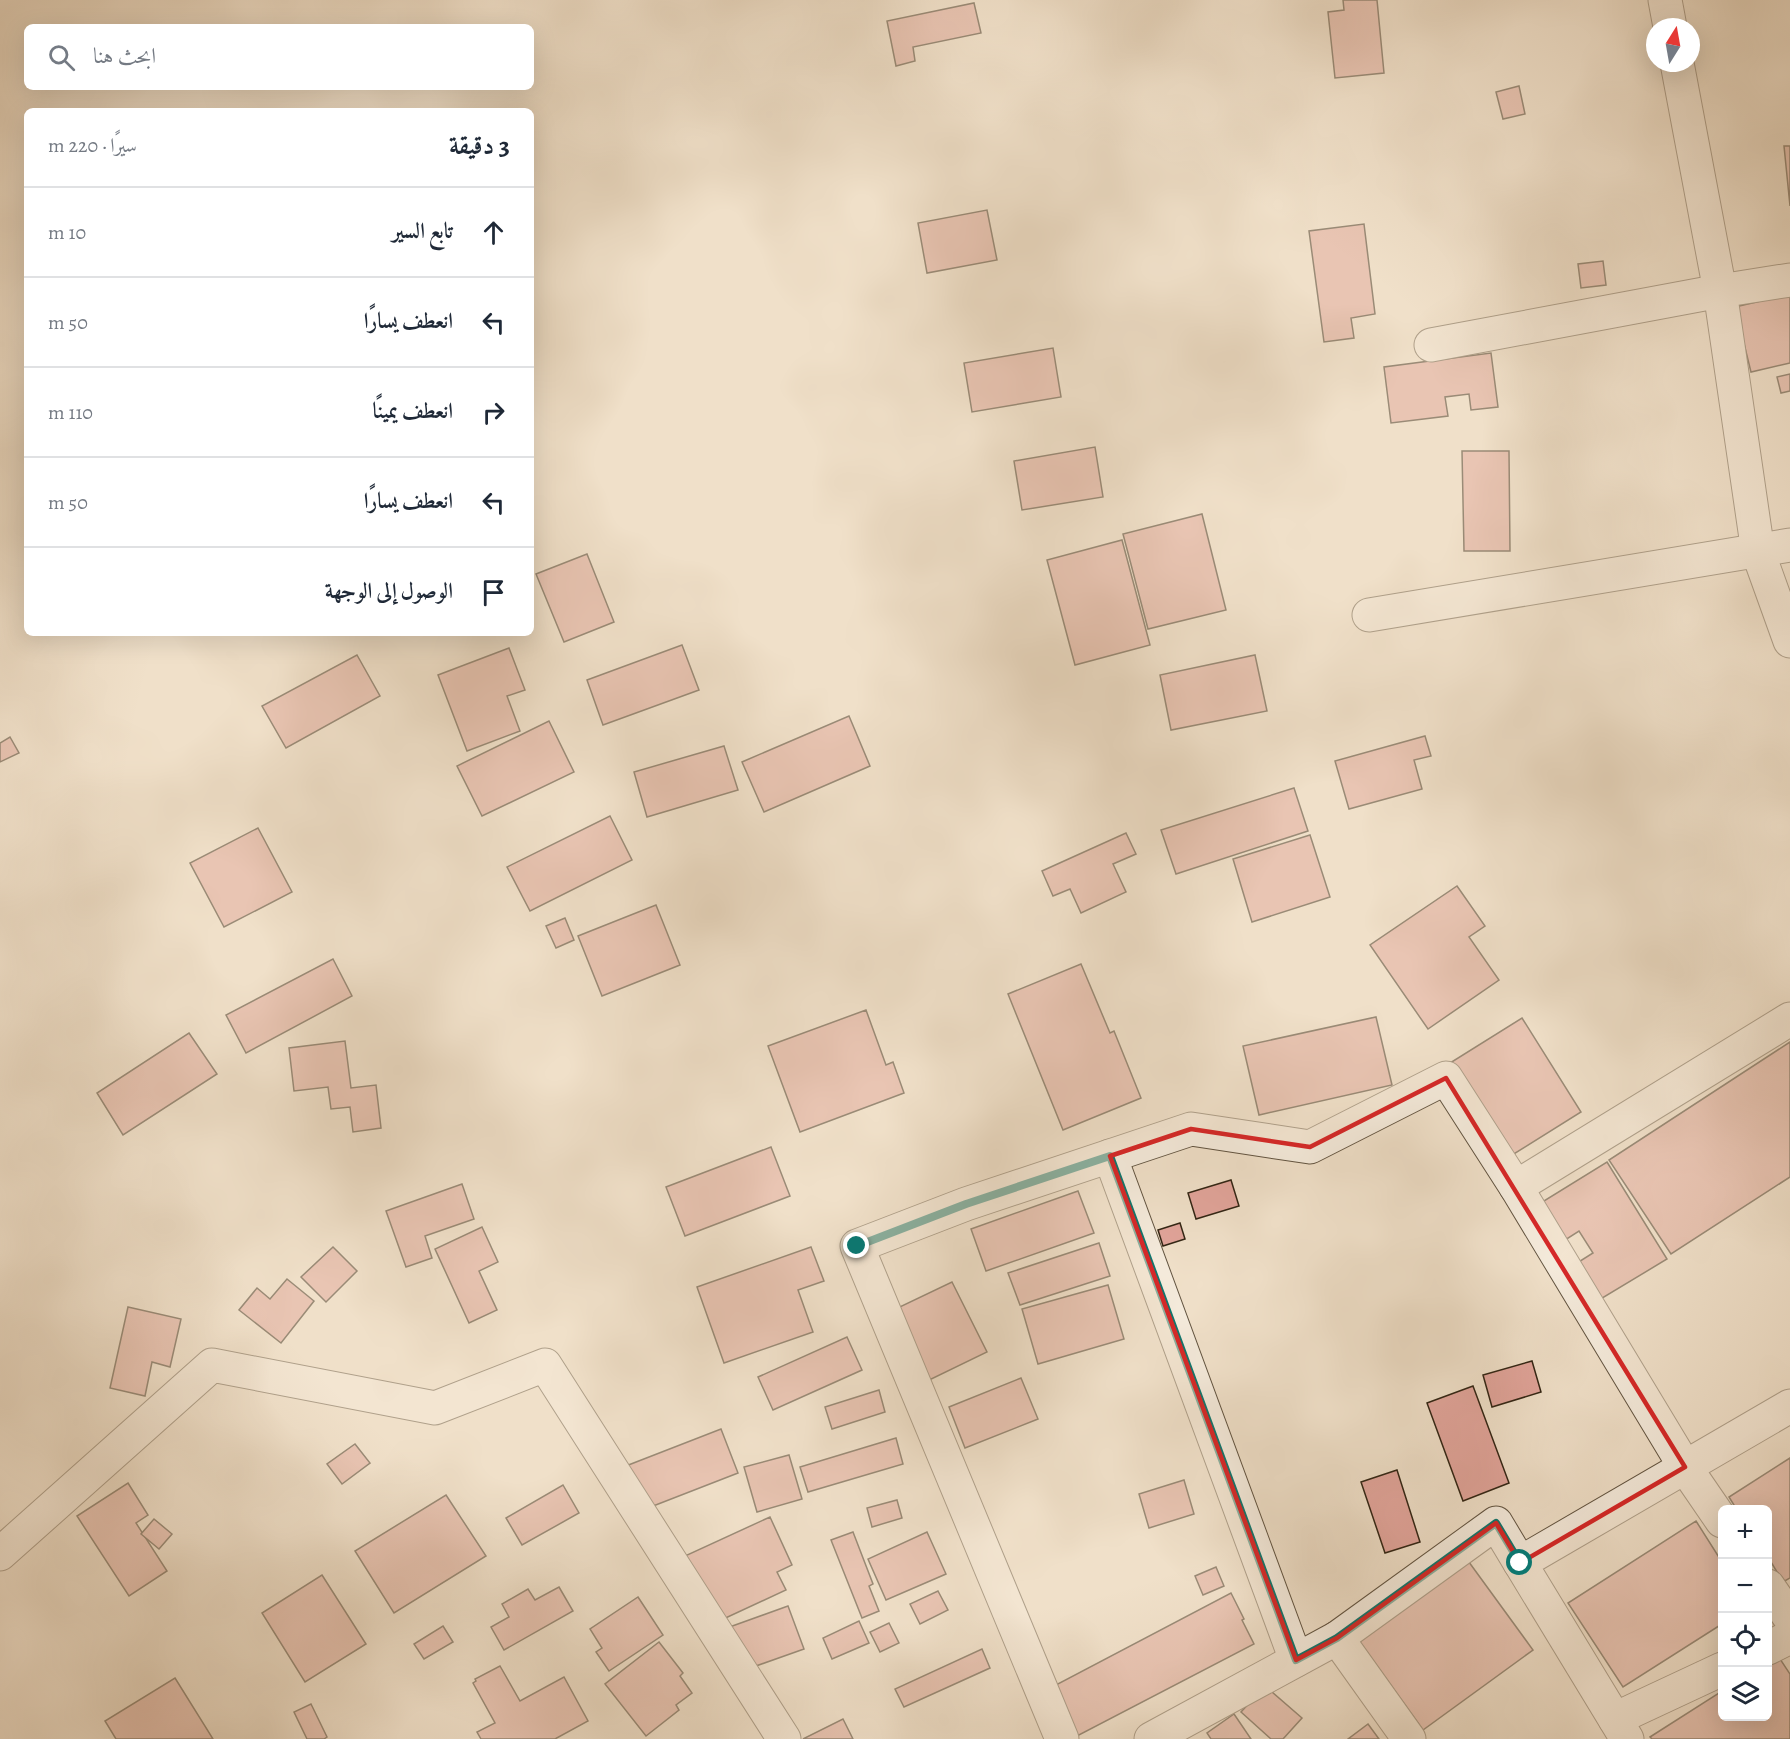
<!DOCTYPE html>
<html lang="ar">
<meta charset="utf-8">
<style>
body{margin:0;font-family:Alegreya,Amiri,serif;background:#f6f6f7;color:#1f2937;direction:rtl}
.controls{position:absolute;right:18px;bottom:18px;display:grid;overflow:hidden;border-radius:9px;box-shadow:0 6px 24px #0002}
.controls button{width:54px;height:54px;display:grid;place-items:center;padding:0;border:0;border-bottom:2px solid #e0e1e3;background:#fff;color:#1f2937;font:30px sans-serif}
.compass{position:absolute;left:1646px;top:18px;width:54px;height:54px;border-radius:50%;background:#fff;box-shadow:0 6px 24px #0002;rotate:11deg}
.stop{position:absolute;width:18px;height:18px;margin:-14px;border:4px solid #0f766e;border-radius:50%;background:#fff}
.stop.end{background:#0f766e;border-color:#fff;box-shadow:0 2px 6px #0008}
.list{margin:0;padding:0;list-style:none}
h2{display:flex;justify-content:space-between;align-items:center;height:78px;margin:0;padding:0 24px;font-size:26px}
h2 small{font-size:20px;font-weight:400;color:#747a83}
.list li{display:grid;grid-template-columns:39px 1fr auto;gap:18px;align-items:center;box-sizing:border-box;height:90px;padding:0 24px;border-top:2px solid #e0e1e3}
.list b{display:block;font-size:22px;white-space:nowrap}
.list em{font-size:20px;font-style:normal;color:#747a83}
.icon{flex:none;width:33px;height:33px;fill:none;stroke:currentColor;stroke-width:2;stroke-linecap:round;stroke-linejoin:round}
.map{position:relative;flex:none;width:1790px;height:1739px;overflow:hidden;direction:ltr}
.search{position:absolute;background:#fff;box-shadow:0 6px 24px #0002;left:24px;top:24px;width:510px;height:66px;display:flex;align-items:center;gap:15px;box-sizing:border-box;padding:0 21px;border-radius:9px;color:#747a83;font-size:22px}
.panel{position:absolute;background:#fff;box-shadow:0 6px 24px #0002;left:24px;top:108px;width:510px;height:528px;border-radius:9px;direction:rtl}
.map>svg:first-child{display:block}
.building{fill:#e1a49a;stroke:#322514;stroke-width:1.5}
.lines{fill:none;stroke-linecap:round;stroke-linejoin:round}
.street-casing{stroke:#625441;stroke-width:35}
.street{stroke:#f5ebdc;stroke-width:33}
.route{stroke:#0f766e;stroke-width:8}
.marked{fill:none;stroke:#d62828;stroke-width:4.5;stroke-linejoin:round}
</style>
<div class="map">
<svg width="1790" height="1739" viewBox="0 0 1790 1739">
<rect width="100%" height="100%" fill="#f0e0c9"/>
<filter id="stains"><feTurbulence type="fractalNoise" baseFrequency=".00333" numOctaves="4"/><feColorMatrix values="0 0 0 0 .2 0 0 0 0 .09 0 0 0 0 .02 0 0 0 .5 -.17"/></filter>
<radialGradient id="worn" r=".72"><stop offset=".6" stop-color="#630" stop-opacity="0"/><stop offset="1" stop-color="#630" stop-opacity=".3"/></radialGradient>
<g class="building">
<polygon points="1343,0 1377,0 1384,73 1335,78 1328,12 1344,10"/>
<polygon points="974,3 981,33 913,47 915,61 896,66 887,21"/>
<polygon points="1519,86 1525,114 1503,119 1496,92"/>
<polygon points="1784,146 1790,146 1790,206"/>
<polygon points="987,210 997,260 927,273 918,223"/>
<polygon points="1364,224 1375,314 1351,318 1354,338 1324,342 1309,231"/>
<polygon points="1603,261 1606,285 1581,288 1578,264"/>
<polygon points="1790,294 1790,363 1751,372 1735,307"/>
<polygon points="1053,348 1061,397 972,412 964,363"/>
<polygon points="1491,353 1498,407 1471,410 1469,394 1445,397 1448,416 1391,423 1384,367"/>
<polygon points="1790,374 1790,391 1781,393 1777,377"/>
<polygon points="1095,447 1103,497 1022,510 1014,461"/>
<polygon points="1462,451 1509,451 1510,551 1464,551"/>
<polygon points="1202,514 1226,610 1148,629 1123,534"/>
<polygon points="1122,540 1150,645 1075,665 1047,560"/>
<polygon points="587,554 614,622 564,642 536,574"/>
<polygon points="682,645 699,690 603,725 587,680"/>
<polygon points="509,648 525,690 507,696 520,731 467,751 438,675"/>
<polygon points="357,655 380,696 286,748 262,706"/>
<polygon points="1255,655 1267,711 1171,730 1160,675"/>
<polygon points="849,716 870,766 764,812 742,762"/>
<polygon points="549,721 574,772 482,816 457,766"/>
<polygon points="1425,736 1431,756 1414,760 1422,789 1349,809 1335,761"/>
<polygon points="10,737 19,753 0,762 0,743"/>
<polygon points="724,746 738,790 647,817 634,772"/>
<polygon points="1294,788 1308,831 1176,874 1161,830"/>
<polygon points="610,816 632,860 530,911 507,867"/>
<polygon points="258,828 292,892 224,927 190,863"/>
<polygon points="1126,833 1136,854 1113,864 1126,892 1081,913 1070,889 1053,896 1042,871"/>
<polygon points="1310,835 1330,897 1252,922 1233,859"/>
<polygon points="1457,886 1485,926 1469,937 1499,980 1428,1029 1370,945"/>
<polygon points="656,905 680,965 602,996 578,936"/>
<polygon points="565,918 574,940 556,948 546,926"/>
<polygon points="333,959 352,996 246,1053 226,1015"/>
<polygon points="1081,964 1110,1033 1114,1031 1141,1098 1063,1130 1008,994"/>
<polygon points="866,1010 886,1065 893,1062 904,1093 800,1132 768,1046"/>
<polygon points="1376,1017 1392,1085 1259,1115 1243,1046"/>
<polygon points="1522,1018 1581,1112 1509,1157 1450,1063"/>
<polygon points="189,1033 217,1074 123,1135 97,1093"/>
<polygon points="345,1041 351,1088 376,1085 381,1128 353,1132 350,1107 331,1109 328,1087 294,1091 289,1048"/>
<polygon points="1790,1042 1790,1177 1671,1254 1609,1160"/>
<polygon points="771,1147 790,1196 685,1236 666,1187"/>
<polygon points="1607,1162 1667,1259 1599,1300 1577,1263 1593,1253 1579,1231 1562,1242 1539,1204"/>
<polygon points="1231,1180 1239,1206 1196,1219 1188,1193"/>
<polygon points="462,1184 474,1219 425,1236 432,1258 406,1267 386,1211"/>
<polygon points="1078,1191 1094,1233 986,1271 971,1229"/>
<polygon points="1180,1223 1185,1239 1163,1246 1158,1230"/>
<polygon points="482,1227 498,1262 479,1271 497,1310 469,1323 435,1249"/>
<polygon points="1099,1243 1110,1276 1020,1305 1008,1273"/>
<polygon points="333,1247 357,1271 326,1302 301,1277"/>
<polygon points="811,1247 824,1281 798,1290 813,1332 724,1363 697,1287"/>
<polygon points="287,1279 314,1301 281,1343 239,1310 257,1288 270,1299"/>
<polygon points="952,1282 987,1352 921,1384 887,1313"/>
<polygon points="1108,1285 1124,1339 1038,1364 1022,1309"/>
<polygon points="128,1307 181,1319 170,1367 152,1362 145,1396 110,1388"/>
<polygon points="847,1337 862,1370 773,1410 758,1377"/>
<polygon points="1532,1361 1541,1392 1492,1407 1483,1375"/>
<polygon points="1021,1378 1038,1419 965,1448 949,1407"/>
<polygon points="1473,1386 1509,1483 1463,1501 1427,1403"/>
<polygon points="879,1390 885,1412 832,1429 825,1407"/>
<polygon points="721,1429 738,1473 630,1515 613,1471"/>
<polygon points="896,1438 903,1464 808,1492 800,1467"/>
<polygon points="355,1444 370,1463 342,1484 327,1464"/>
<polygon points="789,1455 802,1499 757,1512 744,1467"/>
<polygon points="1790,1458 1790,1578 1783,1582 1768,1557 1768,1510 1737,1510 1729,1497"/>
<polygon points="1397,1470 1420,1542 1385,1553 1361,1482"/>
<polygon points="1184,1480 1194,1514 1149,1528 1139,1494"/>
<polygon points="128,1483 148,1515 136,1523 167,1571 129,1596 77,1516"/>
<polygon points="563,1485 579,1513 522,1545 506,1518"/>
<polygon points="446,1495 486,1556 394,1613 355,1551"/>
<polygon points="897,1500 902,1518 872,1527 867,1508"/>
<polygon points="770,1517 792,1565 777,1572 786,1590 704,1628 674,1561"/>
<polygon points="154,1519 172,1534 159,1549 141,1534"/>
<polygon points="1696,1521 1722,1562 1722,1624 1623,1687 1568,1603"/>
<polygon points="853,1532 873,1584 869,1586 879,1611 862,1618 831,1540"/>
<polygon points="927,1532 946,1574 886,1600 868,1559"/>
<polygon points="1466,1558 1533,1650 1423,1730 1356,1637"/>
<polygon points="1216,1567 1224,1586 1203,1595 1195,1576"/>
<polygon points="322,1575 366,1644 305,1682 262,1613"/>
<polygon points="559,1587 573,1611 504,1650 491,1627 509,1617 502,1604 528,1589 535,1600"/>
<polygon points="938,1591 948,1610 920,1624 910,1604"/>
<polygon points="1231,1593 1244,1619 1242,1620 1254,1644 1077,1736 1052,1687"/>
<polygon points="638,1597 663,1635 609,1671 596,1652 602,1648 590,1629"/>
<polygon points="788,1606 804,1649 739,1672 724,1629"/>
<polygon points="859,1621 869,1643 832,1659 823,1638"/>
<polygon points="889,1623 899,1643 880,1652 870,1632"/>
<polygon points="443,1626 453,1642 424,1659 414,1644"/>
<polygon points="659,1642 683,1673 680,1676 692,1693 676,1705 679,1710 646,1736 605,1684"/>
<polygon points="982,1649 990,1668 904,1707 895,1689"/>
<polygon points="1778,1656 1790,1674 1790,1739 1652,1739 1650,1737 1722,1691 1722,1716 1768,1716 1768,1662"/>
<polygon points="500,1666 520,1701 564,1677 588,1721 555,1739 481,1739 477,1732 495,1723 473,1683 476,1681 475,1679"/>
<polygon points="175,1678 213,1739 116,1739 105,1721"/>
<polygon points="1265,1686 1302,1718 1283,1739 1271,1739 1241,1712"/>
<polygon points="311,1704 327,1737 324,1739 307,1739 294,1712"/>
<polygon points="1234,1714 1251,1739 1211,1739 1207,1733"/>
<polygon points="843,1719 853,1739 803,1739"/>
<polygon points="1368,1724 1379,1739 1348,1739"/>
</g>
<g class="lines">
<defs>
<g id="street">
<polyline points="1665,0 1670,27"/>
<polyline points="1677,63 1720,291 1758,552 1790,641"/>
<polyline points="1431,345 1720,291 1790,280"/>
<polyline points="1369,615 1790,545"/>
<polyline points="1110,1156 1296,1660"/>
<polyline points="1516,1187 1790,1019"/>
<polyline points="0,1554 212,1365 435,1408 545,1365 784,1739"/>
<polyline points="1768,1586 1790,1618"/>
<polyline points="1337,1638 1496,1523 1520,1563"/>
<polyline points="1768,1648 1790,1637"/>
<polyline points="1615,1719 1722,1669"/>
<polyline points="1062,1739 857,1246 966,1204 1191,1129 1310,1147 1446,1078 1516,1187 1685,1467 1722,1521"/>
<polyline points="1151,1739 1337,1638 1409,1739"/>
<polyline points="1627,1739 1520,1563 1790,1406"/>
</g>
</defs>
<use href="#street" class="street-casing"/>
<use href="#street" class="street"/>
</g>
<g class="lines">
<polyline class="route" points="857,1246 966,1204 1110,1156 1296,1660 1337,1638 1496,1523 1520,1563"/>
</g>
<path d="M0 0H1790V1739H0ZM1446 1078 1685 1467 1520 1563 1496 1523 1337 1638 1296 1660 1110 1156 1191 1129 1310 1147Z" fill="#f0e0c9" fill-opacity=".55" fill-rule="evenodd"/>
<path class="marked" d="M1446 1078 1685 1467 1520 1563 1496 1523 1337 1638 1296 1660 1110 1156 1191 1129 1310 1147Z"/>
<rect width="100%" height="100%" filter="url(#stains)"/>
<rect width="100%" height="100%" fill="url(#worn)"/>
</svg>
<div class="controls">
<button>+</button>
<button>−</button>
<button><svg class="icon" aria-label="locate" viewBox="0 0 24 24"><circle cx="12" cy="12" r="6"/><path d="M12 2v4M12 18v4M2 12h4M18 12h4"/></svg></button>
<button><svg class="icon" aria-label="layers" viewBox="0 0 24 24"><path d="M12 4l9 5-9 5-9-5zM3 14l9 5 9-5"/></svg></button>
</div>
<svg class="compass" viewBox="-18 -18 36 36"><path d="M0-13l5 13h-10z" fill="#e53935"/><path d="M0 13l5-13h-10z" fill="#747a83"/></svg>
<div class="stop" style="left:1520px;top:1563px"></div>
<div class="stop end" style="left:857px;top:1246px"></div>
<div class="search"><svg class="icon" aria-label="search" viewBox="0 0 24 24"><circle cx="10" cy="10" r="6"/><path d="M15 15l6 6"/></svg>ابحث هنا</div>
<section class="panel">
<h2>3 دقيقة<small>سيرًا · 220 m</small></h2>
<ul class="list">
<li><svg class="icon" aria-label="ahead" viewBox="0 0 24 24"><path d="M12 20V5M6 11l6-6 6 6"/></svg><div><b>تابع السير</b></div><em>10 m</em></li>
<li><svg class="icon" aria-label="left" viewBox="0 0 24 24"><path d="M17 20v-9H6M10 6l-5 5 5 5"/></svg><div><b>انعطف يسارًا</b></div><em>50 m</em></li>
<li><svg class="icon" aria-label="right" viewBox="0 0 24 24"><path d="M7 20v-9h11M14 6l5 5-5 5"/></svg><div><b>انعطف يمينًا</b></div><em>110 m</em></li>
<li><svg class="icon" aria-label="left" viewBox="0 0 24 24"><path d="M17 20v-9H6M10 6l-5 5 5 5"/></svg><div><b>انعطف يسارًا</b></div><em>50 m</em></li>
<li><svg class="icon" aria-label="arrive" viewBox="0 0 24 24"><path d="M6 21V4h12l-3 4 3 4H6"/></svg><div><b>الوصول إلى الوجهة</b></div></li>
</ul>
</section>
</div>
